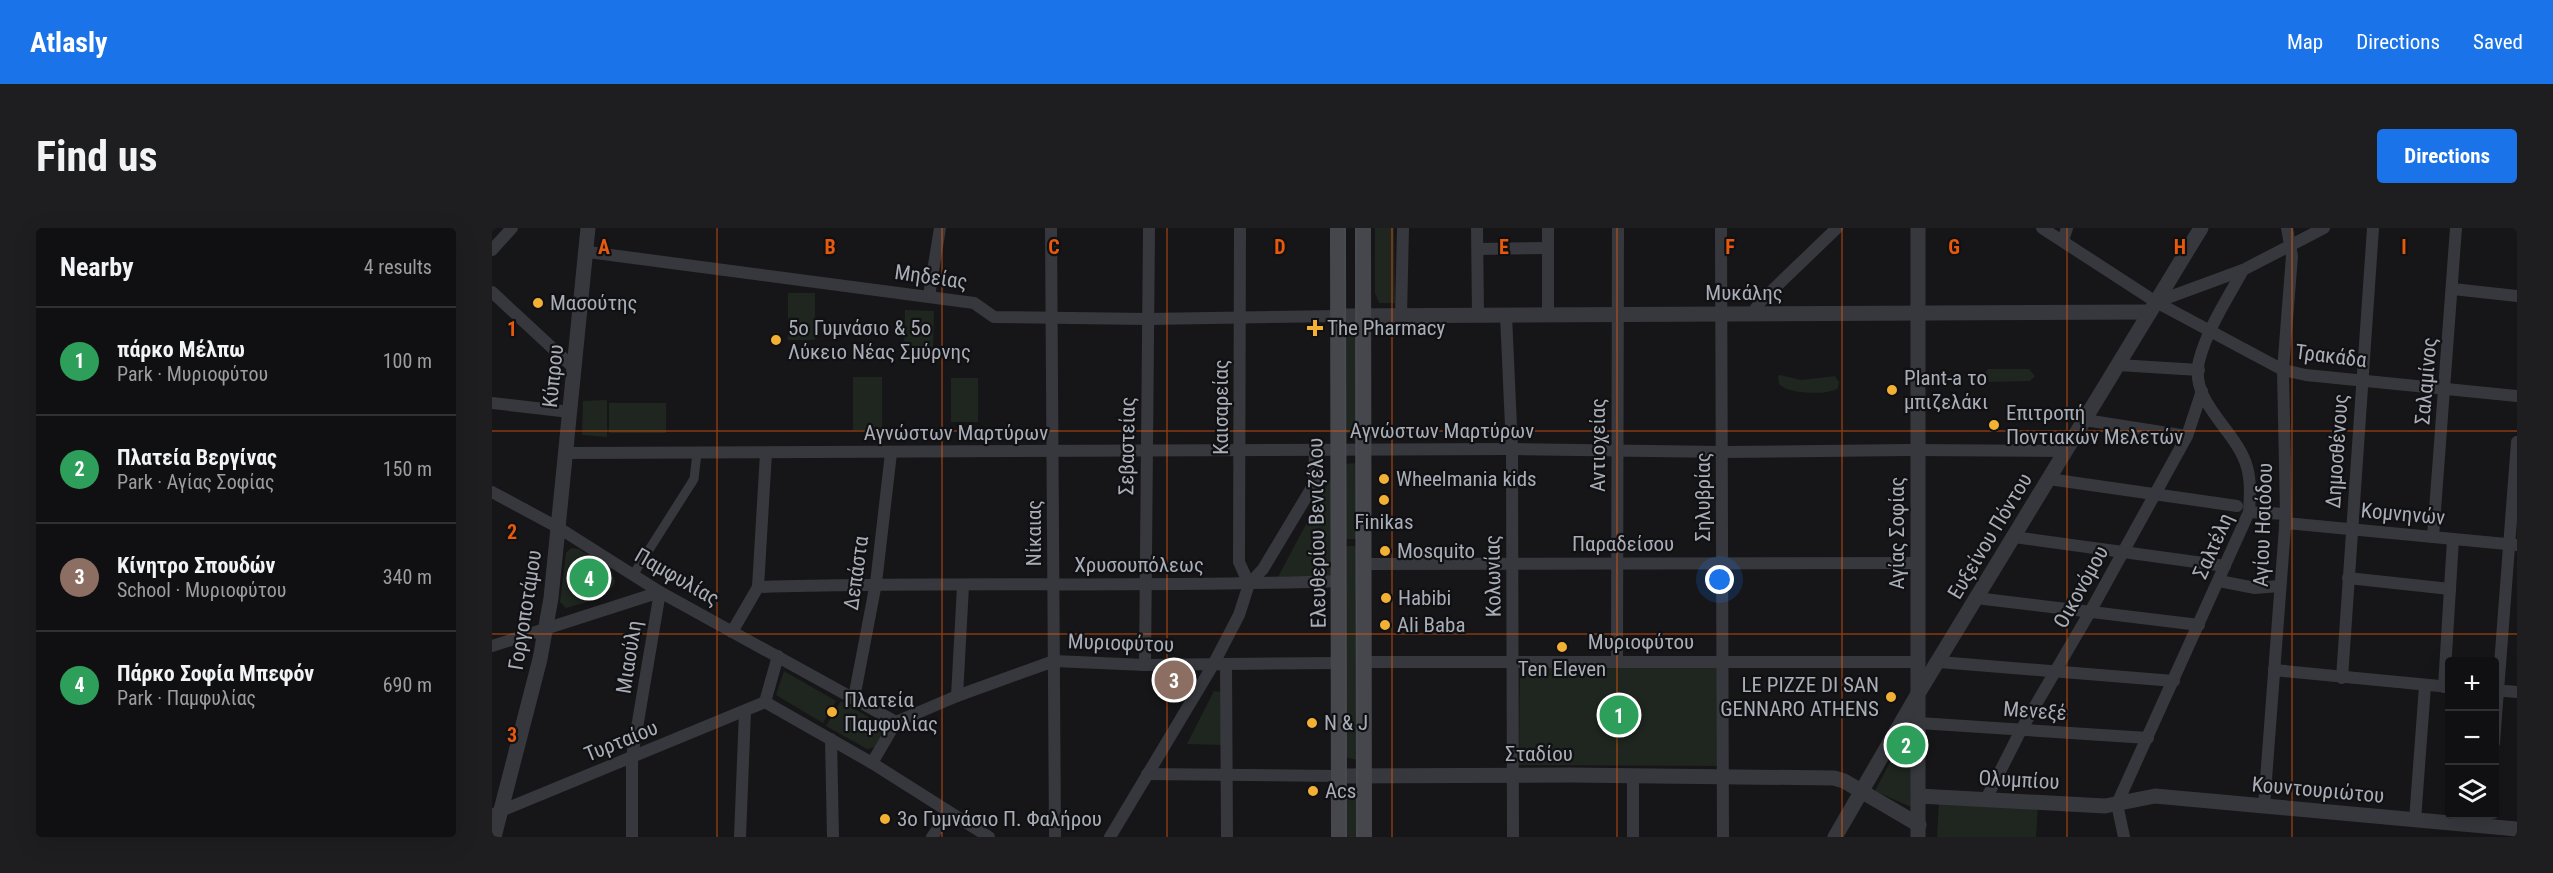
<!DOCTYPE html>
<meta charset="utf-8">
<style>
body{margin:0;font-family:"Roboto Condensed",sans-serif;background:#1e1e20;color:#f1f3f6}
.controls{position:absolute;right:18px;bottom:18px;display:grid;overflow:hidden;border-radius:6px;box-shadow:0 6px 24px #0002}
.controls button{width:54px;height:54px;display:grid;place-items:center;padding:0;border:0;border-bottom:2px solid #303032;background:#101012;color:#f1f3f6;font:30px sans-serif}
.you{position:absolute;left:1228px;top:352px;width:21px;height:21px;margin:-15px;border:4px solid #fff;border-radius:50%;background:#1a73e8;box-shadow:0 0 0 9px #1a73e833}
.badge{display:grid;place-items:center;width:39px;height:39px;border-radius:50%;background:#1a73e8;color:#fff;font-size:20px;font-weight:700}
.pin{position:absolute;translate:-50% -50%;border:3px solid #fff;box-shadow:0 2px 6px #0006}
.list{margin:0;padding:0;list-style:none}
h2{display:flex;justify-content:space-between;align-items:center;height:78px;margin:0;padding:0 24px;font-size:26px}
h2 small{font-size:20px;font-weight:400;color:#9c9d9f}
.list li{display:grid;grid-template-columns:39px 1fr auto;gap:18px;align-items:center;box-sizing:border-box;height:108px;padding:0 24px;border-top:2px solid #303032}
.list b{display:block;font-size:22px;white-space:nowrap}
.list p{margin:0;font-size:20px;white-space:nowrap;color:#9c9d9f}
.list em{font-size:20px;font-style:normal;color:#9c9d9f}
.icon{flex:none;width:33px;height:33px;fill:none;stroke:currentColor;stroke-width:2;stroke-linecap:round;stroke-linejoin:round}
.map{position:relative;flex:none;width:2025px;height:609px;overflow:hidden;border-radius:6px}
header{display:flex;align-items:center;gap:36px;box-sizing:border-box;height:84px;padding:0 30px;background:#1a73e8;color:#fff}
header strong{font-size:28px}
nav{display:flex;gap:33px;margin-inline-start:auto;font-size:21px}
.intro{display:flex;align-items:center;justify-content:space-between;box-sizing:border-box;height:144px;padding:0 36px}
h1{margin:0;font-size:42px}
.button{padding:15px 27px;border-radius:6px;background:#1a73e8;color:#fff;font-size:21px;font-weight:700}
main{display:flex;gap:36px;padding:0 36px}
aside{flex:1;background:#101012;border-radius:6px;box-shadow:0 6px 24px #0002}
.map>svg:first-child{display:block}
.green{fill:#1e261f}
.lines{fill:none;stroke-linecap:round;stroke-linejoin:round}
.pedestrian{stroke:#37383d;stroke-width:9}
.minor{stroke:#37383d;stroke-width:12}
.tertiary{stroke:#37383d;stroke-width:15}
.secondary{stroke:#45474d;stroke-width:16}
.tram{stroke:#4a4c52;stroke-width:1.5}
.grid{fill:none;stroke:#e8590c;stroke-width:1.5;stroke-opacity:0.55}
.poi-dot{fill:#f2b134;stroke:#111113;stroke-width:2}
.labels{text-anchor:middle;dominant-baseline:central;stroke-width:4.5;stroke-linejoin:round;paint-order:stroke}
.street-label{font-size:21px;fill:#a8adb8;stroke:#111113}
.poi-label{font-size:21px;fill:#a8adb8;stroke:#111113;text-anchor:start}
.grid-label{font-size:20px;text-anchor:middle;font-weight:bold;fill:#e8590c;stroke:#111113;stroke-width:4.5;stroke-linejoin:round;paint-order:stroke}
</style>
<header>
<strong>Atlasly</strong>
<nav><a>Map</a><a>Directions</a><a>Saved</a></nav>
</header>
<div class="intro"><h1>Find us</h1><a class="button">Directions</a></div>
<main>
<aside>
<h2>Nearby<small>4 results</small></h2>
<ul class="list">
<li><span class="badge" style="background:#2e9e5b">1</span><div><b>πάρκο Μέλπω</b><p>Park · Μυριοφύτου</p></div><em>100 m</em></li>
<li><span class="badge" style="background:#2e9e5b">2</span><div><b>Πλατεία Βεργίνας</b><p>Park · Αγίας Σοφίας</p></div><em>150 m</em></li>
<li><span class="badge" style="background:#8d6e63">3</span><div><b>Κίνητρο Σπουδών</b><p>School · Μυριοφύτου</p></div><em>340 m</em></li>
<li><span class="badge" style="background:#2e9e5b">4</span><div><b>Πάρκο Σοφία Μπεφόν</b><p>Park · Παμφυλίας</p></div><em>690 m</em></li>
</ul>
</aside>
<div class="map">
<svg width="2025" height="609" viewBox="0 0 2025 609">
<rect width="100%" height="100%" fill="#161618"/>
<g class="green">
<polygon points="883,0 902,0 903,75 887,75 883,65"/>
<rect x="296" y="65" width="27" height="47"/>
<polygon points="413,82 442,83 441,121 412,121"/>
<polygon points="867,100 866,205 851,205 850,113"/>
<polygon points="1496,141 1537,141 1543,148 1538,153 1496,154 1491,147"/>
<path d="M1288 147 1309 152 1343 148 1347 154 1346 160C1337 168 1295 166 1287 156L1286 148Z"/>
<polygon points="390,149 390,202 361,202 361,149"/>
<rect x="459" y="150" width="27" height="44"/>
<polygon points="115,172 115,209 90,207 91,173"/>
<rect x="117" y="175" width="57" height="30"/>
<polygon points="868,235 868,311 849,311 848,236"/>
<polygon points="841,251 841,348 786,349 837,253"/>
<polygon points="850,318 868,318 868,533 849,528"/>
<path d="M79 320 86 321 118 339 123 354C116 372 91 374 74 380L68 374 74 325Z"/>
<polygon points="1028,436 1227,437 1226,538 1027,537"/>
<polygon points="292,443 344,473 331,495 284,467"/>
<polygon points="722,463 729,464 730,517 695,516"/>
<polygon points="349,473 395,500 384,519 375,521 334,498"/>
<polygon points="1421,490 1419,579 1383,563"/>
<polygon points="867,562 867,609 850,609 849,563"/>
<polygon points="1447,574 1546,576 1544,609 1445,609"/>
</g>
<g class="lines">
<polyline class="pedestrian" points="141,347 202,251 205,225"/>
<g class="minor">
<polyline points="559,0 563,609"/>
<polyline points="748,0 747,334 757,356"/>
<polyline points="985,0 986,87"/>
<polyline points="1056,0 1056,87"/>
<polyline points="1229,0 1231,609"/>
<polyline points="1550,0 1664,74 1791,142 1814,147 2025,168"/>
<polyline points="1571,12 1575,0"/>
<polyline points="986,21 1056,20"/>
<polyline points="0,22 20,0"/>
<polyline points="96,24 482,75 502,89 656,91 846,88"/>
<polyline points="1961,61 2025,68"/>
<polyline points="0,64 83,141"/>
<polyline points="437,68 448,0"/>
<polyline points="1664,74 1751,42 1832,0"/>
<polyline points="1260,86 1269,73 1345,0"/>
<polyline points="1014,87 1020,221 1021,609"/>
<polyline points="909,88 911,0"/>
<polyline points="1626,137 1707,142"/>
<polyline points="0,175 78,184"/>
<polyline points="1593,192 1695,208"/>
<polyline points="75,225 1020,221 1230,224 1416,222 1574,223"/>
<polyline points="1557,251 1745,278"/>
<polyline points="0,264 67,300 168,364 404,494 380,535"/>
<polyline points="1757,284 1794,286"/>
<polyline points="1793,295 2025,317"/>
<polyline points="1522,309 1733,338"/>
<polyline points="1941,309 1964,0"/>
<polyline points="871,336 1426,335"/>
<polyline points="1856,350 1958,361"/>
<polyline points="1727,353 1763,360 1788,358"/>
<path d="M266 359C460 353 654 360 848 353"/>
<polyline points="1484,370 1707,397"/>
<polyline points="240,404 266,359 274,225"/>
<polyline points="0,418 168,364 140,529 140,609"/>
<polyline points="286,428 273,474 380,535 497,609"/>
<polyline points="871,434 1427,434"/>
<polyline points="1125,434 1126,0"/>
<polyline points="1447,434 1682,453"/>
<polyline points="734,436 848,435"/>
<polyline points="653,437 657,0"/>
<polyline points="1782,442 1958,459"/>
<polyline points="1850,450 1881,0"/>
<polyline points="1952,459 1961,311"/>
<polyline points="2002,462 2025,464"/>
<polyline points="465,468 471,358"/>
<polyline points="362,470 384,355 399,225"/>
<polyline points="404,494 465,468 562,433 653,437 734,436 735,609"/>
<polyline points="1427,495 1656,510"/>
<polyline points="339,511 341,609"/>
<polyline points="2002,515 2025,214"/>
<polyline points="655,546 847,548"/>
<polyline points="1141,547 1141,609"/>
<polyline points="1494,571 1529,502 1598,384 1695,208 1710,163"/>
<polyline points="1772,578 1794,286 1791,142 1800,28 1795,0"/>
<polyline points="4,585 273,474"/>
<polyline points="1923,592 1933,458"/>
<polyline points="248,609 253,483"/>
<polyline points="440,609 457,584"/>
<polyline points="618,609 721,437 747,387 757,356 771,341 822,256 823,223"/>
<path d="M1632 609 1625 576 1757 284C1758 269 1759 253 1755 239 1745 202 1697 175 1707 133 1715 101 1736 70 1751 42"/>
</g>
<g class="tertiary">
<polyline points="1426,0 1426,609"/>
<polyline points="846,88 1658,84"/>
<polyline points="847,548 1079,547 1342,550 1352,553 1427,597"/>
<polyline points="1427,568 1613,578 1663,568 2025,601"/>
<polyline points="2,609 48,431 59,370 96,0"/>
<polyline points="1343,609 1427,464 1709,0"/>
</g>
<g class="secondary">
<polyline points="846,0 847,609"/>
<polyline points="871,0 872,609"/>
</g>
<g class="tram">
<polyline points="853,0 854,609"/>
<polyline points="864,0 865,609"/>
</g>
</g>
<path class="grid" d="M225 0V609M450 0V609M675 0V609M900 0V609M1125 0V609M1350 0V609M1575 0V609M1800 0V609M0 203H2025M0 406H2025"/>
<g class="poi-dot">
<circle cx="46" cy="75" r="6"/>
<path d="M820 91h6v6h6v6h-6v6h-6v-6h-6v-6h6z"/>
<circle cx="284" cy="112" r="6"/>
<circle cx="1400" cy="162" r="6"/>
<circle cx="1502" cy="197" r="6"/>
<circle cx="892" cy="251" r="6"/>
<circle cx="892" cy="272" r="6"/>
<circle cx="893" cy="323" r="6"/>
<circle cx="894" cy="370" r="6"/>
<circle cx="893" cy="397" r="6"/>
<circle cx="1070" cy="419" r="6"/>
<circle cx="1399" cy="469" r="6"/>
<circle cx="340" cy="484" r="6"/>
<circle cx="820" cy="495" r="6"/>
<circle cx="821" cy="563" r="6"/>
<circle cx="393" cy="591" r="6"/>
</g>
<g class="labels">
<g class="street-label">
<text transform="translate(439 49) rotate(8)">Μηδείας</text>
<text x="1252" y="65">Μυκάλης</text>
<text transform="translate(1839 128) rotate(7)">Τρακάδα</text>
<text transform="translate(61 148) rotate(-84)">Κύπρου</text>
<text transform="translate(1934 153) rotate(-85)">Σαλαμίνος</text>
<text transform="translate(729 179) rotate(-90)">Καισαρείας</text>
<text x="950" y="203">Αγνώστων Μαρτύρων</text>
<text x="464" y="205">Αγνώστων Μαρτύρων</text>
<text transform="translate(1106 217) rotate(-90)">Αντιοχείας</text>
<text transform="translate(635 218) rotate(-89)">Σεβαστείας</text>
<text transform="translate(1845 223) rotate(-86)">Δημοσθένους</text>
<text transform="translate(1211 269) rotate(-90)">Σηλυβρίας</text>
<text transform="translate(1911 286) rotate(5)">Κομνηνών</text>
<text transform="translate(1771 297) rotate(-88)">Αγίου Ησιόδου</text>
<text transform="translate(542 305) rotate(-90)">Νίκαιας</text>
<text transform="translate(825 305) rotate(-91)">Ελευθερίου Βενιζέλου</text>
<text transform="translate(1405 305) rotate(-90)">Αγίας Σοφίας</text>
<text transform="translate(1498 308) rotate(-59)">Ευξείνου Πόντου</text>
<text x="1131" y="316">Παραδείσου</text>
<text transform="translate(1721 318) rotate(-66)">Σαλτέλη</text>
<text x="647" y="337">Χρυσουπόλεως</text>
<text transform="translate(364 345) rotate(-82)">Δεπάστα</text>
<text transform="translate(1001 348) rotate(-91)">Κολωνίας</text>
<text transform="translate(185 349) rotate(30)">Παμφυλίας</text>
<text transform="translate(1589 359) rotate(-61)">Οικονόμου</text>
<text transform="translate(33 382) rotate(-81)">Γοργοποτάμου</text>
<text x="1149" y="414">Μυριοφύτου</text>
<text transform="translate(629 415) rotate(2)">Μυριοφύτου</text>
<text transform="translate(137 429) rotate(-81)">Μιαούλη</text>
<text transform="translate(1543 483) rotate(4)">Μενεξέ</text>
<text transform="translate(129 513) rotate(-22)">Τυρταίου</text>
<text x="1047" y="526">Σταδίου</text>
<text transform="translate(1527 552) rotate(3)">Ολυμπίου</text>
<text transform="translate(1826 562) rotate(5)">Κουντουριώτου</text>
</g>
<g class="poi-label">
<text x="58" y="75">Μασούτης</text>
<text x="296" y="100">5ο Γυμνάσιο &amp; 5ο<tspan x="296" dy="24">Λύκειο Νέας Σμύρνης</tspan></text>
<text x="835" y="100">The Pharmacy</text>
<text x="1412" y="150">Plant-a το<tspan x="1412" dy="24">μπιζελάκι</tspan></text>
<text x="1514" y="185">Επιτροπή<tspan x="1514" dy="24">Ποντιακών Μελετών</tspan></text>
<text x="904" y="251">Wheelmania kids</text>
<text x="892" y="294" text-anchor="middle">Finikas</text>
<text x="905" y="323">Mosquito</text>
<text x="906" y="370">Habibi</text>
<text x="905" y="397">Ali Baba</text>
<text x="1070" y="441" text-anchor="middle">Ten Eleven</text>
<text x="1387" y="457" text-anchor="end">LE PIZZE DI SAN<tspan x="1387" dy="24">GENNARO ATHENS</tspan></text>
<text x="352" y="472">Πλατεία<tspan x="352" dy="24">Παμφυλίας</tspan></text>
<text x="832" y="495">N &amp; J</text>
<text x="833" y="563">Acs</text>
<text x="405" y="591">3ο Γυμνάσιο Π. Φαλήρου</text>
</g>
</g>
<g class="grid-label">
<text x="112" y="26">A</text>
<text x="338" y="26">B</text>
<text x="562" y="26">C</text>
<text x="788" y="26">D</text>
<text x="1012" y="26">E</text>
<text x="1238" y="26">F</text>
<text x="1462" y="26">G</text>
<text x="1688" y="26">H</text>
<text x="1912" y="26">I</text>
<text x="20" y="108">1</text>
<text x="20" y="311">2</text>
<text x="20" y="514">3</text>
</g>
</svg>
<div class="controls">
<button>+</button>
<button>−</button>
<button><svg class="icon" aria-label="layers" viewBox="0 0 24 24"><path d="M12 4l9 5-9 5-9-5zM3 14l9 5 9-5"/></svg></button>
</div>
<div class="you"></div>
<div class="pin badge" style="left:1127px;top:487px;background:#2e9e5b">1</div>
<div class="pin badge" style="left:1414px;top:517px;background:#2e9e5b">2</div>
<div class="pin badge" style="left:682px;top:452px;background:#8d6e63">3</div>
<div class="pin badge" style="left:97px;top:350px;background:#2e9e5b">4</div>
</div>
</main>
